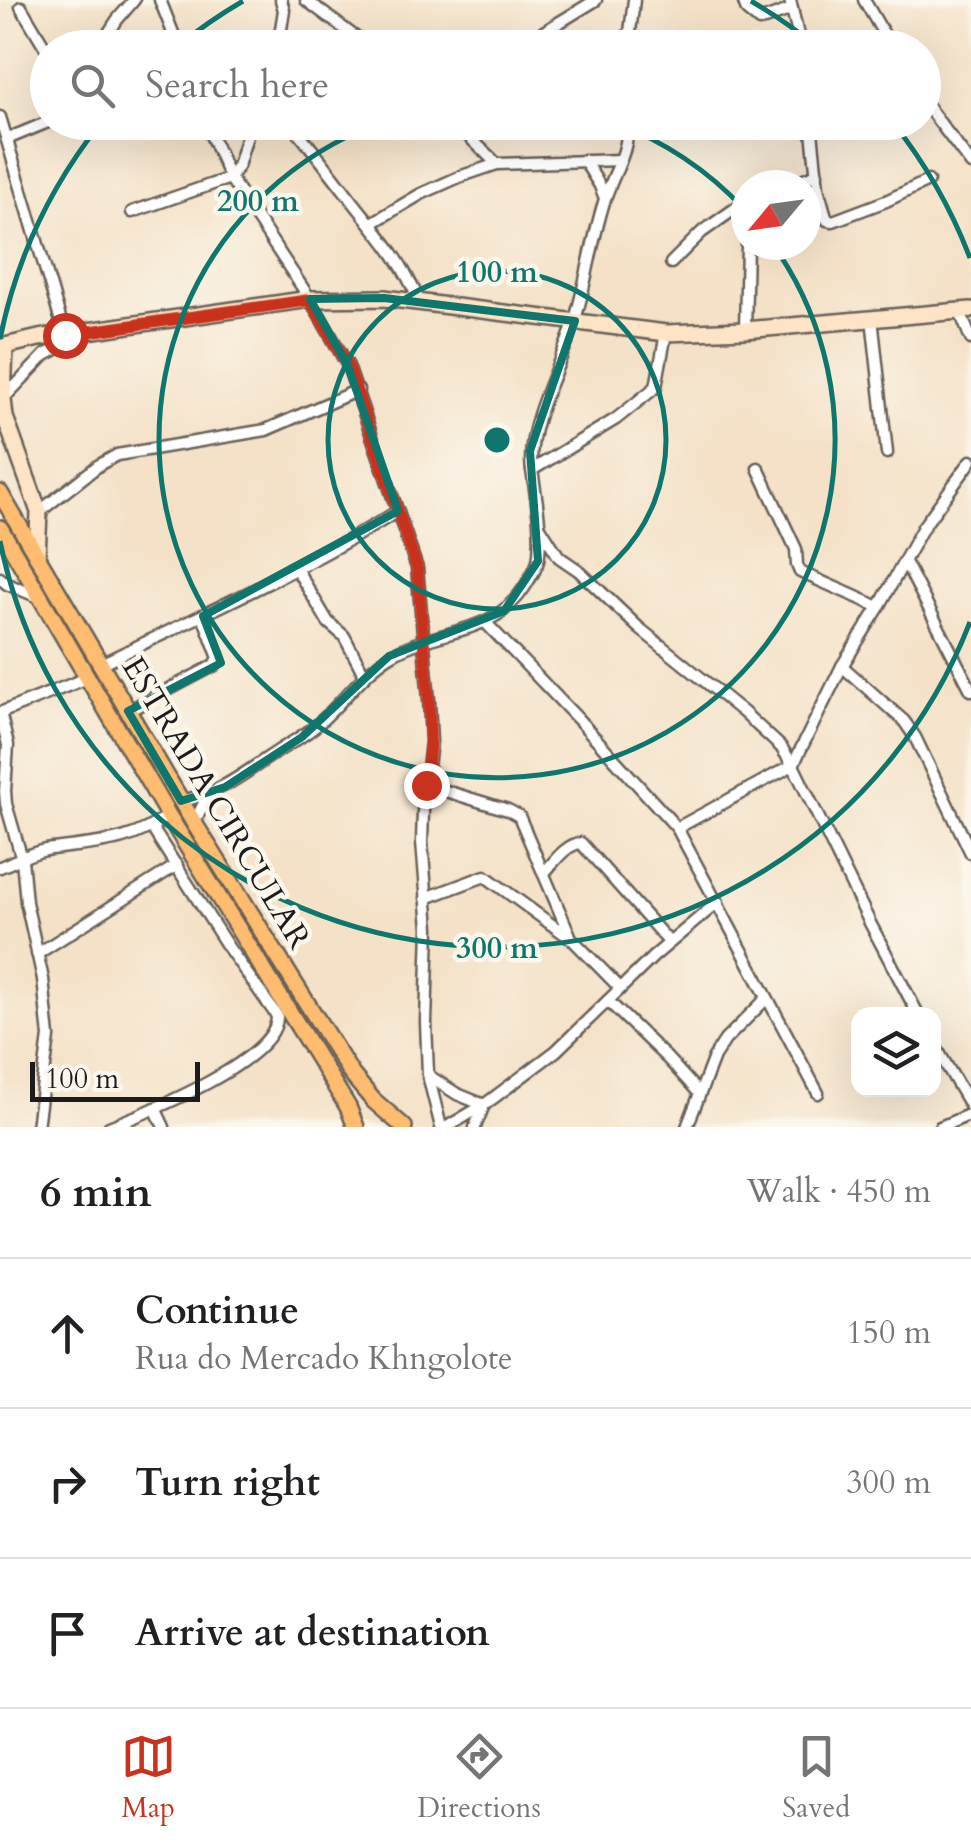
<!DOCTYPE html>
<meta charset="utf-8">
<style>
body{margin:0;font-family:Cardo,serif;background:#f2f2f2;color:#202124}
.controls{position:absolute;right:30px;bottom:30px;display:grid;overflow:hidden;border-radius:20px;box-shadow:0 10px 40px #0002}
.controls button{width:90px;height:90px;display:grid;place-items:center;padding:0;border:0;border-bottom:2px solid #e0e0e0;background:#fff;color:#202124;font:50px sans-serif}
.compass{position:absolute;left:731px;top:170px;width:90px;height:90px;border-radius:50%;background:#fff;box-shadow:0 10px 40px #0002;rotate:241deg}
.scale{position:absolute;left:30px;bottom:25px;width:170px;box-sizing:border-box;padding-left:10px;border:5px solid #1c1c1c;border-top:0;font-size:28px;line-height:35px;white-space:nowrap;color:#1c1c1c;-webkit-text-stroke:8px #fbf7ec;paint-order:stroke}
.stop{position:absolute;width:30px;height:30px;margin:-22px;border:8px solid #c8321e;border-radius:50%;background:#fff}
.stop.end{background:#c8321e;border-color:#fff;box-shadow:0 2px 10px #0008}
.list{margin:0;padding:0;list-style:none}
h2{display:flex;justify-content:space-between;align-items:center;height:130px;margin:0;padding:0 40px;font-size:42px}
h2 small{font-size:32px;font-weight:400;color:#757577}
.list li{display:grid;grid-template-columns:65px 1fr auto;gap:30px;align-items:center;box-sizing:border-box;height:150px;padding:0 40px;border-top:2px solid #e0e0e0}
.list b{display:block;font-size:38px;white-space:nowrap}
.list p{margin:0;font-size:32px;white-space:nowrap;color:#757577}
.list em{font-size:32px;font-style:normal;color:#757577}
.icon{flex:none;width:55px;height:55px;fill:none;stroke:currentColor;stroke-width:2;stroke-linecap:round;stroke-linejoin:round}
.map{position:relative;flex:none;width:971px;height:1127px;overflow:hidden}
.search{position:absolute;background:#fff;box-shadow:0 10px 40px #0002;left:30px;right:30px;top:30px;height:110px;display:flex;align-items:center;gap:25px;box-sizing:border-box;padding:0 35px;border-radius:55px;color:#757577;font-size:38px}
.sheet{height:580px;background:#fff}
nav{display:flex;justify-content:space-around;align-items:center;box-sizing:border-box;height:140px;border-top:2px solid #e0e0e0;background:#fff;font-size:28px;color:#757577}
nav a{display:grid;justify-items:center;gap:5px}
nav .on{color:#c8321e}
.map>svg:first-child{display:block}
.lines{fill:none;stroke-linecap:round;stroke-linejoin:round}
.street-casing{stroke:#686158;stroke-width:15}
.secondary-casing{stroke:#686158;stroke-width:20}
.primary-casing{stroke:#686158;stroke-width:20}
.street{stroke:#fff;stroke-width:10}
.secondary{stroke:#fee4c6;stroke-width:15}
.primary{stroke:#fdbc70;stroke-width:15}
.route{stroke:#c8321e;stroke-width:12}
.marked{fill:none;stroke:#0f766e;stroke-width:8;stroke-linejoin:round}
.ring{fill:none;stroke:#0f766e;stroke-width:5}
.labels{text-anchor:middle;dominant-baseline:central;stroke-width:9;stroke-linejoin:round;paint-order:stroke}
.street-label{font-size:32px;fill:#1c1c1c;stroke:#fbf7ec}
.centre{fill:#0f766e;stroke:#fbf7ec;stroke-width:5}
.ring-label{font-size:30px;text-anchor:middle;font-weight:bold;fill:#0f766e;stroke:#fbf7ec;stroke-width:9;stroke-linejoin:round;paint-order:stroke}
</style>
<div class="map">
<svg width="971" height="1127" viewBox="0 0 971 1127">
<rect width="100%" height="100%" fill="#fbf7ec"/>
<filter id="ink" filterUnits="userSpaceOnUse"><feTurbulence type="fractalNoise" baseFrequency=".01" numOctaves="2"/><feDisplacementMap in="SourceGraphic" scale="20" xChannelSelector="R" yChannelSelector="G"/><feConvolveMatrix kernelMatrix="1 2 1 2 8 2 1 2 1" color-interpolation-filters="sRGB"/></filter>
<filter id="wash" filterUnits="userSpaceOnUse"><feTurbulence type="fractalNoise" baseFrequency=".0048" numOctaves="4" result="noise"/><feDisplacementMap in="SourceGraphic" scale="40" xChannelSelector="R" yChannelSelector="G"/><feGaussianBlur stdDeviation="2.25" result="paint"/><feColorMatrix in="noise" values="0 0 0 0 0 0 0 0 0 0 0 0 0 0 0 0 0 1.4 0 .05"/><feComposite in="paint" operator="in"/></filter>
<g filter="url(#wash)">
<rect width="100%" height="100%" fill="#f4e1c7"/>
</g>
<g filter="url(#ink)">
<g class="lines">
<defs>
<g id="street">
<polyline points="160,0 179,48"/>
<polyline points="306,0 370,48"/>
<polyline points="743,0 747,11 759,21 792,9"/>
<polyline points="790,0 801,48"/>
<polyline points="864,0 892,48"/>
<polyline points="21,7 48,52"/>
<polyline points="537,36 596,0"/>
<polyline points="99,48 117,20 134,0"/>
<polyline points="278,48 284,10 281,0"/>
<polyline points="628,48 634,0"/>
<polyline points="924,102 971,164"/>
<polyline points="0,117 65,335"/>
<polyline points="205,122 230,178 310,299 348,366 417,568 429,700 431,742 423,811 422,842 429,928 426,1022 428,1075 441,1127"/>
<path d="M289 122C309 144 326 167 344 190 375 231 398 252 419 301"/>
<polyline points="454,122 497,164"/>
<polyline points="811,122 818,188 827,220 833,221 886,201 928,181"/>
<polyline points="7,139 48,122"/>
<polyline points="584,160 600,186 605,198"/>
<polyline points="788,185 817,174"/>
<polyline points="132,212 230,178 238,166 251,122"/>
<polyline points="372,223 421,194 459,177 497,164 620,160"/>
<polyline points="671,263 702,232 746,201"/>
<polyline points="960,312 971,339"/>
<polyline points="872,318 887,453"/>
<polyline points="745,330 747,245"/>
<polyline points="4,398 45,355 79,337"/>
<polyline points="758,468 796,549 797,565 800,572 879,607"/>
<path d="M532 470C525 426 561 365 574 323 587 281 592 237 606 196 616 168 628 153 628 122"/>
<polyline points="39,512 99,465 117,455 266,430 358,390"/>
<polyline points="540,527 559,557 578,570 639,628 743,712 781,747 793,765 870,923 918,1014"/>
<polyline points="905,562 971,690"/>
<polyline points="297,570 328,622 344,636 365,676"/>
<polyline points="0,578 7,584 39,597"/>
<polyline points="485,622 578,719 677,828 818,1093"/>
<path d="M101 664C201 615 303 570 398 511"/>
<polyline points="842,666 904,721 915,737 971,853"/>
<polyline points="128,711 215,665 219,658 203,616"/>
<polyline points="0,712 8,745 5,791 6,804 22,859 26,902 43,979 49,1037 37,1127"/>
<polyline points="0,713 87,678"/>
<polyline points="426,785 508,810 519,816 571,938 620,988"/>
<path d="M181 801C223 792 241 775 275 753 290 743 306 735 319 723 344 701 363 672 391 655 437 628 492 637 524 588 529 580 536 570 538 561 543 535 536 496 532 470L616 419 656 387 666 333"/>
<polyline points="194,823 208,795"/>
<polyline points="677,828 793,765 842,666 879,607 923,527 971,461"/>
<path d="M0 867C15 861 30 853 46 850 90 843 131 845 168 815"/>
<path d="M544 873C554 862 566 844 581 843L669 942"/>
<polyline points="426,898 485,876 570,938"/>
<polyline points="37,954 177,865"/>
<polyline points="608,1001 667,1058 699,1093"/>
<polyline points="934,1044 971,1107"/>
<polyline points="429,1076 457,1094 484,1105 475,1127"/>
<polyline points="155,1108 164,1127"/>
<path d="M109 1127C146 1113 279 1060 277 1016L228 947 152 828"/>
<polyline points="447,1127 484,1105 556,1051 654,956 718,902"/>
<polyline points="687,1127 714,1057 725,1040 766,999"/>
<polyline points="940,1127 971,1114"/>
</g>
<polyline id="secondary" points="37,556 39,512 5,417 3,399 5,346 39,338 310,299 384,298 666,333 745,330 971,310"/>
<g id="primary">
<polyline points="0,493 194,823 352,1075 373,1100 404,1127"/>
<polyline points="0,528 168,815 348,1107 356,1127"/>
</g>
</defs>
<use href="#street" class="street-casing"/>
<use href="#secondary" class="secondary-casing"/>
<use href="#primary" class="primary-casing"/>
<use href="#street" class="street"/>
<use href="#secondary" class="secondary"/>
<use href="#primary" class="primary"/>
</g>
</g>
<g class="lines" filter="url(#ink)">
<polyline class="route" points="65,335 310,300 348,366 417,568 429,700 430,742 426,785"/>
</g>
<path class="marked" d="M384 298 575 321 530 451 538 561 504 611 389 656 302 737 225 787 181 801 128 711 221 663 203 616 398 511 348 366 310 299Z"/>
<g class="ring">
<circle cx="497" cy="440" r="169"/>
<path d="M615 123A338 338 0 0 1 744 209M774 246A338 338 0 1 1 379 123"/>
<path d="M970 622A507 507 0 0 1 0 541M0 339A507 507 0 0 1 100 124M178 46A507 507 0 0 1 243 1M751 1A507 507 0 0 1 816 46M894 124A507 507 0 0 1 970 258"/>
</g>
<g class="labels">
<g class="street-label">
<text transform="translate(216 803) rotate(59)">ESTRADA CIRCULAR</text>
</g>
</g>
<circle cx="497" cy="440" r="15" class="centre"/>
<g class="ring-label">
<text x="258" y="211">200 m</text>
<text x="497" y="282">100 m</text>
<text x="497" y="958">300 m</text>
</g>
</svg>
<div class="controls">
<button><svg class="icon" aria-label="layers" viewBox="0 0 24 24"><path d="M12 4l9 5-9 5-9-5zM3 14l9 5 9-5"/></svg></button>
</div>
<svg class="compass" viewBox="-18 -18 36 36"><path d="M0-13l5 13h-10z" fill="#e53935"/><path d="M0 13l5-13h-10z" fill="#757577"/></svg>
<div class="scale">100 m</div>
<div class="stop" style="left:65px;top:335px"></div>
<div class="stop end" style="left:426px;top:785px"></div>
<div class="search"><svg class="icon" aria-label="search" viewBox="0 0 24 24"><circle cx="10" cy="10" r="6"/><path d="M15 15l6 6"/></svg>Search here</div>
</div>
<section class="sheet">
<h2>6 min<small>Walk · 450 m</small></h2>
<ul class="list">
<li><svg class="icon" aria-label="ahead" viewBox="0 0 24 24"><path d="M12 20V5M6 11l6-6 6 6"/></svg><div><b>Continue</b><p>Rua do Mercado Khngolote</p></div><em>150 m</em></li>
<li><svg class="icon" aria-label="right" viewBox="0 0 24 24"><path d="M7 20v-9h11M14 6l5 5-5 5"/></svg><div><b>Turn right</b></div><em>300 m</em></li>
<li><svg class="icon" aria-label="arrive" viewBox="0 0 24 24"><path d="M6 21V4h12l-3 4 3 4H6"/></svg><div><b>Arrive at destination</b></div></li>
</ul>
</section>
<nav>
<a class="on"><svg class="icon" aria-label="map" viewBox="0 0 24 24"><path d="M3 6l6-2 6 2 6-2v14l-6 2-6-2-6 2zM9 4v14M15 6v14"/></svg>Map</a>
<a><svg class="icon" aria-label="directions" viewBox="0 0 24 24"><path d="M12 3l9 9-9 9-9-9zM9 14v-3h6M13 9l2 2-2 2"/></svg>Directions</a>
<a><svg class="icon" aria-label="saved" viewBox="0 0 24 24"><path d="M7 4h10v16l-5-4-5 4z"/></svg>Saved</a>
</nav>
